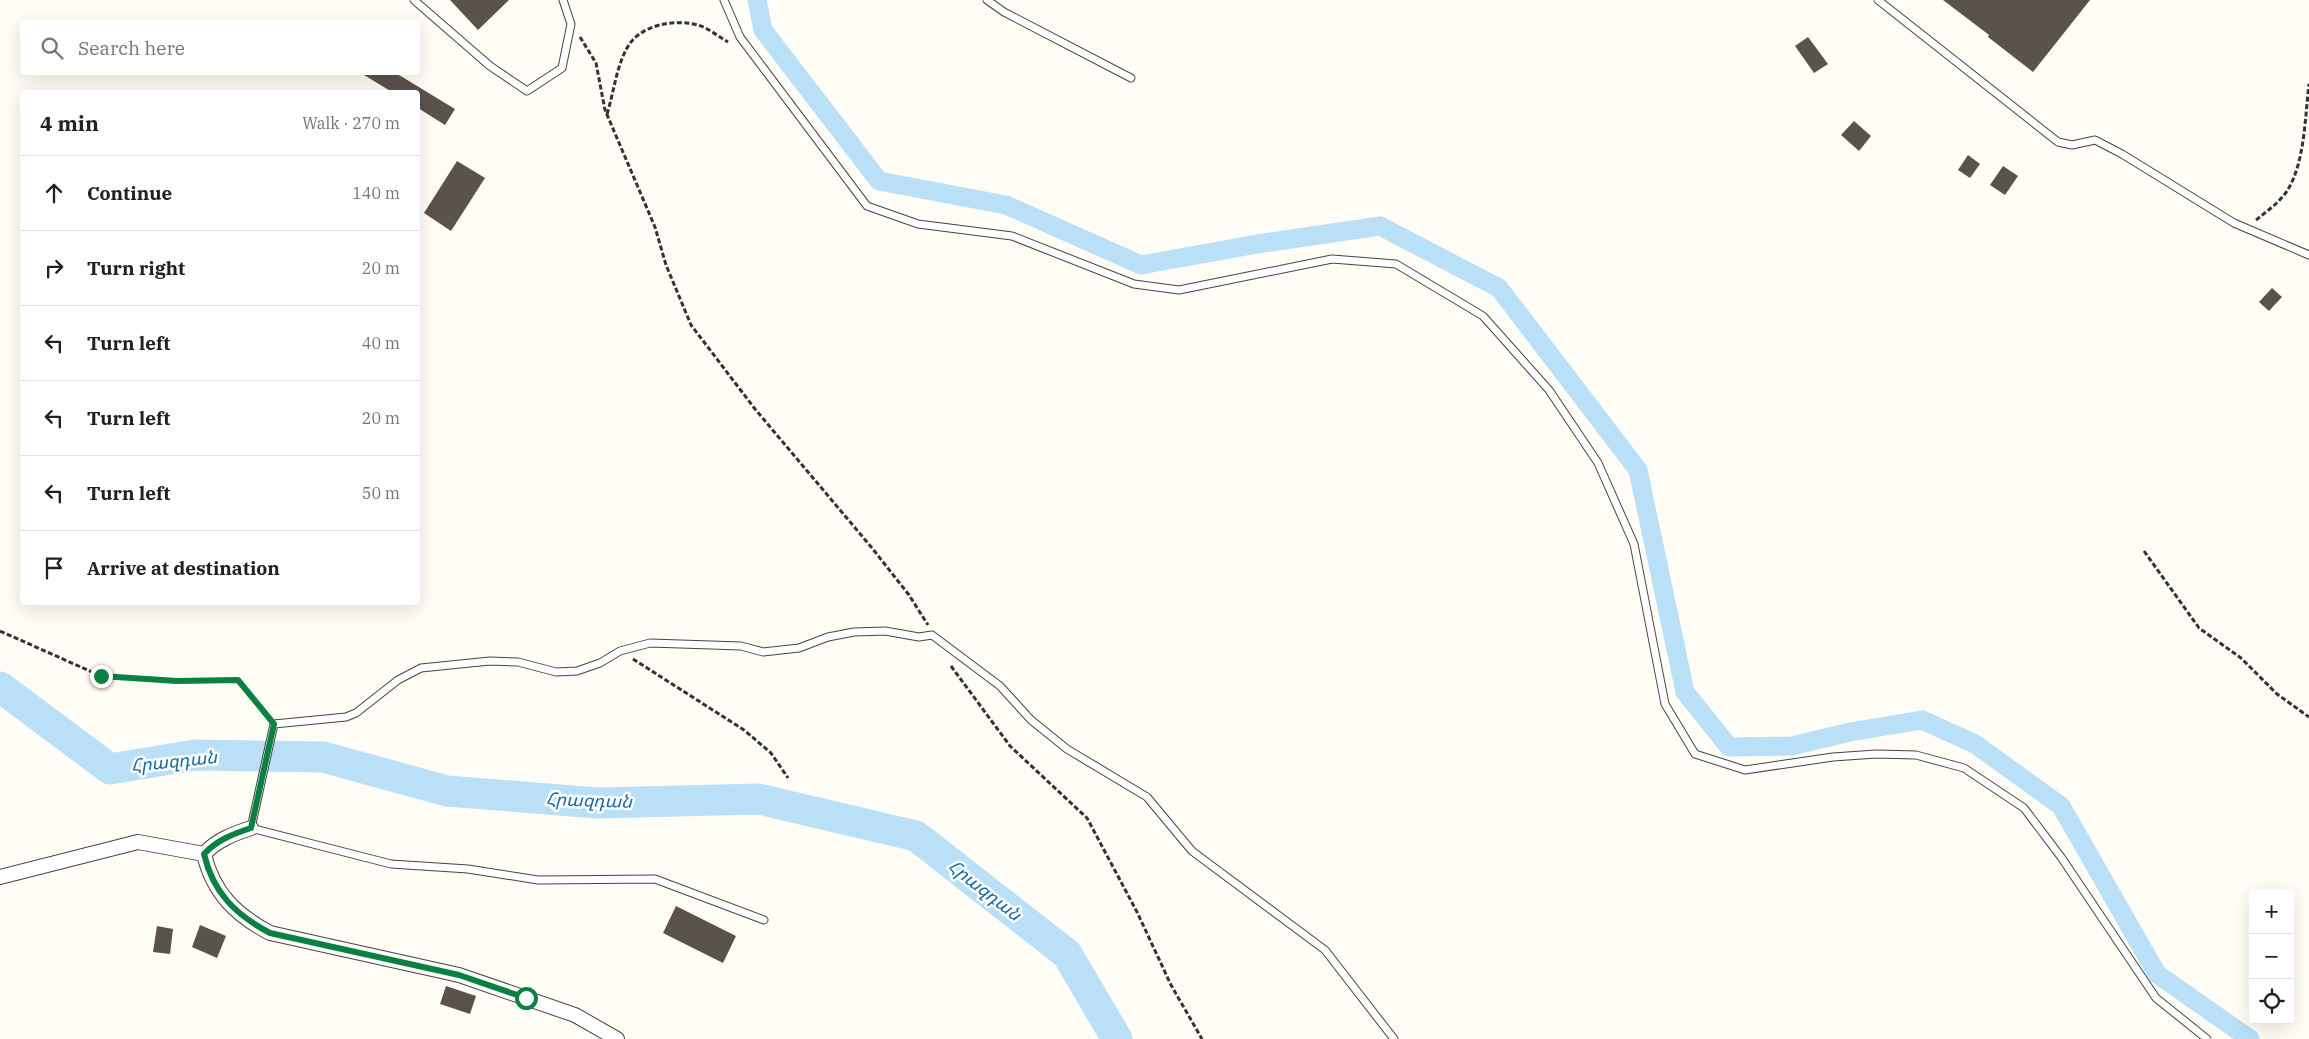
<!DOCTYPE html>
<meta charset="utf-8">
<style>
body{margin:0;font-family:"IBM Plex Serif","Noto Sans Armenian",serif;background:#f2f2f2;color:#202124}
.controls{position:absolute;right:15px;bottom:15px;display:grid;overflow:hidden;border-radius:5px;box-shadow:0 5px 20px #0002}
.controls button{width:45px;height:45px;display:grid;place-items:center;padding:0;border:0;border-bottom:1px solid #e0e0e0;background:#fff;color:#202124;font:25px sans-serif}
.stop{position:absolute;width:15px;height:15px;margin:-11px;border:4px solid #0b8043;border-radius:50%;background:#fff}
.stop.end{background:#0b8043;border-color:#fff;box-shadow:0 1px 5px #0008}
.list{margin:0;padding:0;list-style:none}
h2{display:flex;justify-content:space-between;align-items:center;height:65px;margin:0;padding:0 20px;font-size:21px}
h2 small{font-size:16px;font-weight:400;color:#757577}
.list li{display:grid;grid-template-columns:32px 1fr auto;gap:15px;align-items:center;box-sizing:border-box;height:75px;padding:0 20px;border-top:1px solid #e0e0e0}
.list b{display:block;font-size:19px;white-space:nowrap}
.list em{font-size:16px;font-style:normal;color:#757577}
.icon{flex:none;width:28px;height:28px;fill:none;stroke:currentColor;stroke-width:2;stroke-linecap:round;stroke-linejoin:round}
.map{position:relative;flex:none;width:2309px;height:1039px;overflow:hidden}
.search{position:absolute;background:#fff;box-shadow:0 5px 20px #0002;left:20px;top:20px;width:400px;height:55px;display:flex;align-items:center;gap:12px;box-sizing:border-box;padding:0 18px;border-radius:5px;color:#757577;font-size:19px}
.panel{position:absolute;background:#fff;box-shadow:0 5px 20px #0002;left:20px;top:90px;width:400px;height:515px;border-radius:5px}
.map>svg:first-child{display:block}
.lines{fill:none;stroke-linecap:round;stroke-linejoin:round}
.canal{stroke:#b9e0f7;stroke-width:19}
.river{stroke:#b9e0f7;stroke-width:31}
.building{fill:#5a524d}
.service-casing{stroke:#444;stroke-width:9}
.minor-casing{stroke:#444;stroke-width:16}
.path{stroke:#333;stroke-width:3;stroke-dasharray:5 2.5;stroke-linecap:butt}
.service{stroke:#fff;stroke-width:7}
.minor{stroke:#fff;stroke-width:14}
.route{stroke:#0b8043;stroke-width:6}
.labels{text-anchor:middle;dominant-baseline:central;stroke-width:5;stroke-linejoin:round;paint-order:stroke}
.water-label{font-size:18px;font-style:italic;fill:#1768a6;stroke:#fff}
</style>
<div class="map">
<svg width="2309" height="1039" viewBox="0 0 2309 1039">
<rect width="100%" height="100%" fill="#fffdf5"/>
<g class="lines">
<polyline class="canal" points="757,0 763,30 879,181 1006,205 1141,265 1257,244 1380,226 1499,288 1638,470 1685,692 1729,747 1792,746 1850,732 1922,720 1975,744 2061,806 2157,974 2250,1039"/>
<polyline class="river" points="0,687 110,769 195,755 323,757 447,791 597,803 759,799 916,836 1067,954 1117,1039"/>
</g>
<g class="building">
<polygon points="450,0 509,0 478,30"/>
<polygon points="1943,0 2090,0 2033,72 1988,37 1989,35"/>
<polygon points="1808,37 1828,64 1814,73 1795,46"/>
<polygon points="359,72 394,72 455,109 445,125 418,108 418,92 392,92"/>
<polygon points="1854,121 1871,136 1859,151 1841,135"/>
<polygon points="1968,155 1980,164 1970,178 1958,170"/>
<polygon points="457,161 485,178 451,231 424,213"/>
<polygon points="2003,166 2018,176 2005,195 1990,185"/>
<polygon points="2272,288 2282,297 2269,311 2259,302"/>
<polygon points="676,906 736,936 723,963 663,933"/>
<polygon points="200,925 226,936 217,958 192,947"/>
<polygon points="157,926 173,929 170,954 153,952"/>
<polygon points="446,986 476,996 470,1014 440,1004"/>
</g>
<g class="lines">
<defs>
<g id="service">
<polyline points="414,0 490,66 527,91 562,68 571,24 563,0"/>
<polyline points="724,0 740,37 867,206 918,224 1012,236 1134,284 1179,290 1332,259 1396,264 1483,316 1549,390 1598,463 1634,544 1665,704 1695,754 1745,770 1833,757 1876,754 1916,755 1964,768 2024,808 2061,857 2156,998 2207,1039"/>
<polyline points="987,0 1004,12 1131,78"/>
<polyline points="1878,0 2058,142 2072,145 2095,140 2122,154 2234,223 2309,255"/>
<polyline points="764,920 655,879 538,880 468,869 391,864 251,828 274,724 346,717 356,713 398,680 421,668 490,661 518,662 556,672 577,671 600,663 620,651 650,643 741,646 763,652 799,648 828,637 854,632 885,631 919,637 932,635 1000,686 1031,720 1067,749 1147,797 1192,851 1325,950 1394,1039"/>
</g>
<g id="minor">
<path d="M251 828C233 834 217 840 204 854 213 893 236 915 270 933L459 975 575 1015 617 1039"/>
<polyline points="0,877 138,842 204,854"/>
</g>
</defs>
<use href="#service" class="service-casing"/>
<use href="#minor" class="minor-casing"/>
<g class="path">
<polyline points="580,37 596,63 605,110 655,227 666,265 691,325 755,409 872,548 909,595 928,625"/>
<path d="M607 114C614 92 616 68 627 48 640 24 675 19 698 25 708 28 719 37 728 42"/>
<path d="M2256 220C2267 211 2279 203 2287 191 2305 163 2305 116 2309 84"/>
<polyline points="2144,551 2199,628 2241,658 2277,694 2309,717"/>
<polyline points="0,631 101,676 177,681 238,680 268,716"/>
<polyline points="633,659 744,730 771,753 788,778"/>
<polyline points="951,666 1010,746 1087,818 1137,912 1171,985 1202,1039"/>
</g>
<use href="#service" class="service"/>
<use href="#minor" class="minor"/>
</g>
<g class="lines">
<path class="route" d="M101 676 177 681 238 680 274 724 251 828C233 834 217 840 204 854 213 893 236 915 270 933L459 975 526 998"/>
</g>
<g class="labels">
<g class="water-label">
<text transform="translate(174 761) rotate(-6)">Հրազդան</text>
<text transform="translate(589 800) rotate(2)">Հրազդան</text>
<text transform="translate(985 890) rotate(38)">Հրազդան</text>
</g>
</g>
</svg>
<div class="controls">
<button>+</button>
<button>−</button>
<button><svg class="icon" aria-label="locate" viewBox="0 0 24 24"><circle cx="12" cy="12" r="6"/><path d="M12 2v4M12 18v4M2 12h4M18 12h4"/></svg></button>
</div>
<div class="stop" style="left:526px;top:998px"></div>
<div class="stop end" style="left:101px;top:676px"></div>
<div class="search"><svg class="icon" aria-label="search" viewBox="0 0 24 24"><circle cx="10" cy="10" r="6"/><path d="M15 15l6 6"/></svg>Search here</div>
<section class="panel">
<h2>4 min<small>Walk · 270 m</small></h2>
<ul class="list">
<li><svg class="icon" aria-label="ahead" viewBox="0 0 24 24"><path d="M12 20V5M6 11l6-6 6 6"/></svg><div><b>Continue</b></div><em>140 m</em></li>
<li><svg class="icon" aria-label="right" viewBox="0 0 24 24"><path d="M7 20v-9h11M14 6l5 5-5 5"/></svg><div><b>Turn right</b></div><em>20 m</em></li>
<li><svg class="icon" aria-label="left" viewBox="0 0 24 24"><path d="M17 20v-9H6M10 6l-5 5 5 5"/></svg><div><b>Turn left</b></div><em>40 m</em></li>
<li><svg class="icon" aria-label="left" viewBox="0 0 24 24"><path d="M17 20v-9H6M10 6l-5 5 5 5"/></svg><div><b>Turn left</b></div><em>20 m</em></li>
<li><svg class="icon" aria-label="left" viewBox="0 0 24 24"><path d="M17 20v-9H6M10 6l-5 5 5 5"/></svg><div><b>Turn left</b></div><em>50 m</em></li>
<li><svg class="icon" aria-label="arrive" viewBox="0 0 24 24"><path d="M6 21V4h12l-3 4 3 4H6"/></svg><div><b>Arrive at destination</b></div></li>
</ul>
</section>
</div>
